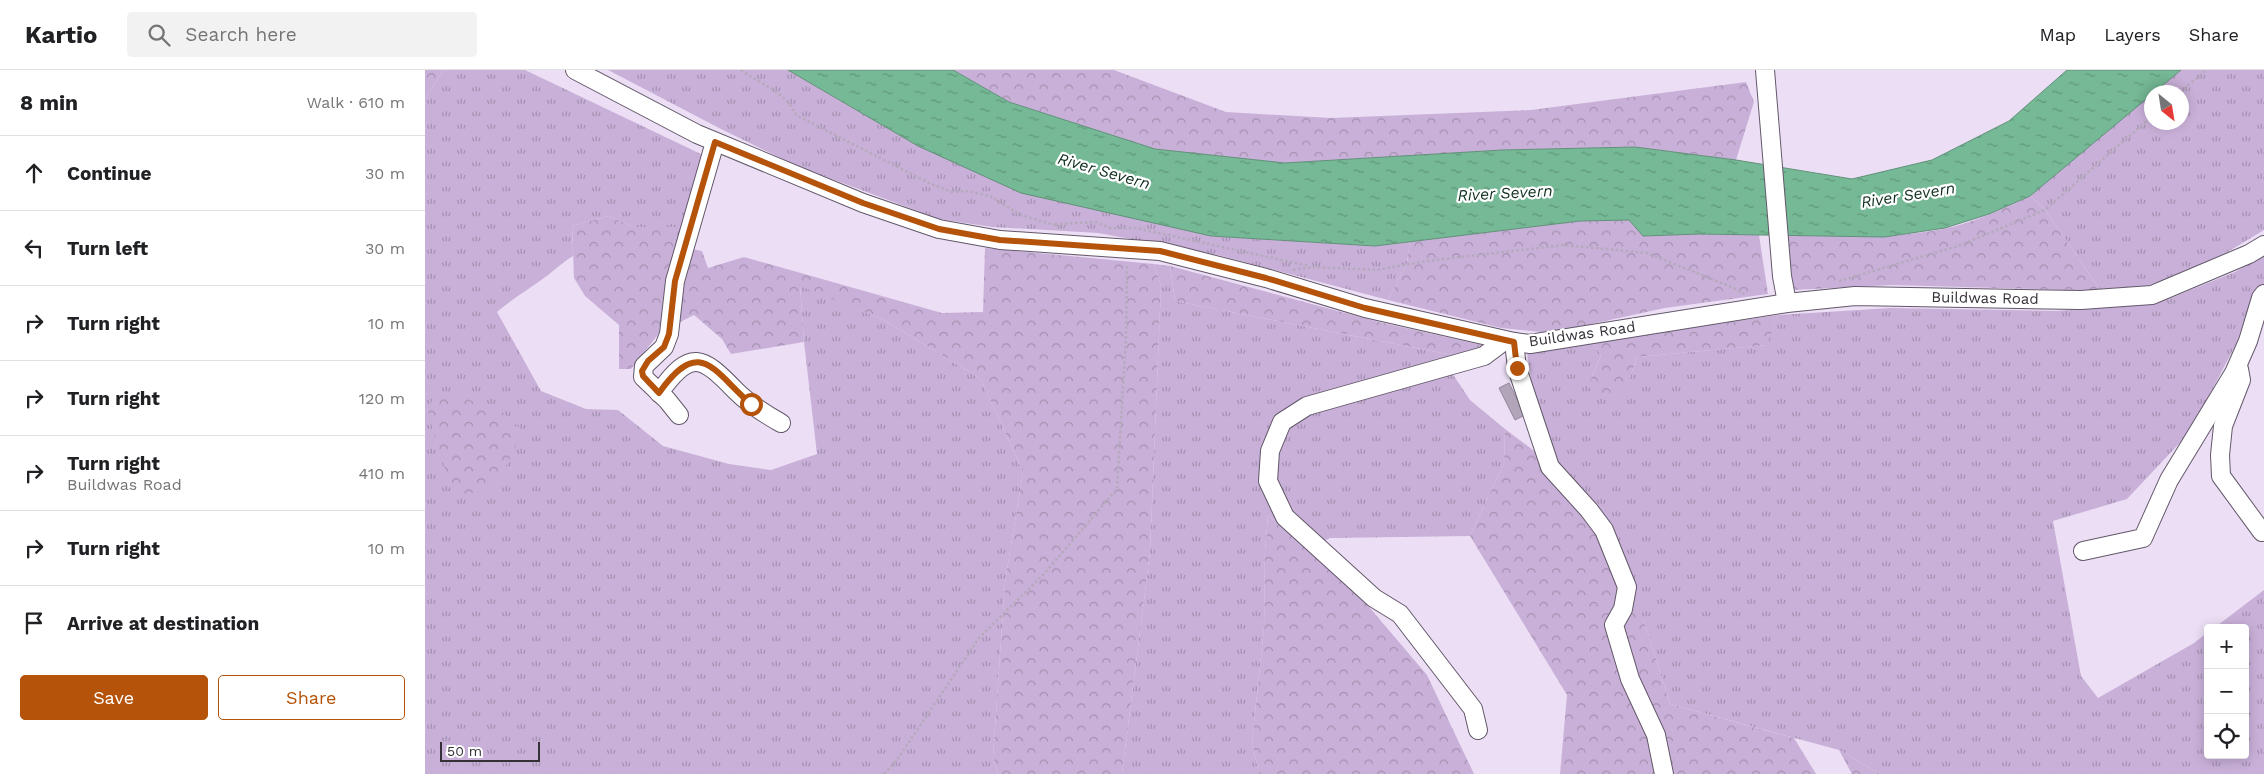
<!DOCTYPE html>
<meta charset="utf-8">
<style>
body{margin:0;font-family:"Work Sans",sans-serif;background:#f2f2f2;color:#202124}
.controls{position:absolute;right:15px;bottom:15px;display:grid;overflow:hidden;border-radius:5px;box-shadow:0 2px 12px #0003}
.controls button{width:45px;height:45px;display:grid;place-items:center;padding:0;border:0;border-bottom:1px solid #e0e0e0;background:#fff;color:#202124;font:25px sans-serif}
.compass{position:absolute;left:1719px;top:15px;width:45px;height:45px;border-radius:50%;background:#fff;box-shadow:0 2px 12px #0003;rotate:150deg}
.scale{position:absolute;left:15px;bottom:12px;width:100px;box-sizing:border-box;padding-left:5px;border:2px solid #353038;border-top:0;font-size:14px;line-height:18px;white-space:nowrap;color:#353038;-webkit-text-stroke:4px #fff;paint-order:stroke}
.stop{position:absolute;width:15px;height:15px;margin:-11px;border:4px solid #b45309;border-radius:50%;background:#fff}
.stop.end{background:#b45309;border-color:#fff;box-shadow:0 1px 5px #0008}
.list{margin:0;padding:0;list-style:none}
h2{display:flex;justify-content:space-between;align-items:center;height:65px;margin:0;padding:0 20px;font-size:21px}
h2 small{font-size:16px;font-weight:400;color:#757577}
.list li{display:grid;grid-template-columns:32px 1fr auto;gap:15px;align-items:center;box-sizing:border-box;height:75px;padding:0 20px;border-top:1px solid #e0e0e0}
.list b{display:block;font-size:19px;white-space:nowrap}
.list p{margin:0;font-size:16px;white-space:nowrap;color:#757577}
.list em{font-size:16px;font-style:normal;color:#757577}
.actions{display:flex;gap:10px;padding:15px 20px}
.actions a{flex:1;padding:11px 0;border:1px solid #b45309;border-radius:5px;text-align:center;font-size:18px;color:#b45309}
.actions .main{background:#b45309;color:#fff}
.icon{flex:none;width:28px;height:28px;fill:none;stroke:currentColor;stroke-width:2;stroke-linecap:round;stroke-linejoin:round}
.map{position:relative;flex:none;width:1839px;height:704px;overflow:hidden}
header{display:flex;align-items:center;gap:30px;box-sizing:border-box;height:70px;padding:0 25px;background:#fff;border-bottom:1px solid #e0e0e0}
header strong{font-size:24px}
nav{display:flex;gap:28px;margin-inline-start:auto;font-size:18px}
.search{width:350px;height:45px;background:#f2f2f2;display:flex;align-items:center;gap:12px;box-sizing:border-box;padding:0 18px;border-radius:5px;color:#757577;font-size:19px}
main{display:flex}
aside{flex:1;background:#fff}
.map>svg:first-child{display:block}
.grass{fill:url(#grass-tufts)}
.forest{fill:url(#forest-crowns)}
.water{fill:url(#water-ripples);stroke:#62907a}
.building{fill:#b2a5ba;stroke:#94879b}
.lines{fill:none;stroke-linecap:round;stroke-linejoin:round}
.minor-casing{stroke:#63586a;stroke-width:20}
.path{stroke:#b5aabc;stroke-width:2.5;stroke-dasharray:2.5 2.5;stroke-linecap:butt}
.minor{stroke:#fff;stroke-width:18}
.route{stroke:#b45309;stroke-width:6}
.labels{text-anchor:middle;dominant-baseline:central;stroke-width:4.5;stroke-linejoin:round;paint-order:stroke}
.street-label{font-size:15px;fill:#353038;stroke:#fff}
.water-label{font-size:16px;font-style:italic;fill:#113021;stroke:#fff}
</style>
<header>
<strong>Kartio</strong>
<div class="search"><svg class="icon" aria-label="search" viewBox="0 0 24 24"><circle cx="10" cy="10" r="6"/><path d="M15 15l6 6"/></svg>Search here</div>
<nav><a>Map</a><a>Layers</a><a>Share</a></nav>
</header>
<main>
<aside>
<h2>8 min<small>Walk · 610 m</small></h2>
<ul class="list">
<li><svg class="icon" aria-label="ahead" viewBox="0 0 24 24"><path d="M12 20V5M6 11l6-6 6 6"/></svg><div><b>Continue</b></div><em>30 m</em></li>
<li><svg class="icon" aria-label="left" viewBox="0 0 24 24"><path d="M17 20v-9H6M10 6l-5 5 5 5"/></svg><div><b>Turn left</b></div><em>30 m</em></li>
<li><svg class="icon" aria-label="right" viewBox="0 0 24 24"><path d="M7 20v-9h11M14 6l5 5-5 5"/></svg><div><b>Turn right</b></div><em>10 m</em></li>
<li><svg class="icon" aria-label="right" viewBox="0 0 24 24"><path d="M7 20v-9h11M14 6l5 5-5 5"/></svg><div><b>Turn right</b></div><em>120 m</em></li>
<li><svg class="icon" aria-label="right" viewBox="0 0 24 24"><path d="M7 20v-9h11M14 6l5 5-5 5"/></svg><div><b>Turn right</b><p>Buildwas Road</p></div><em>410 m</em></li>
<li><svg class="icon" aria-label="right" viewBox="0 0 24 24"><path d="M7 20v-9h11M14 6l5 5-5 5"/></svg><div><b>Turn right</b></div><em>10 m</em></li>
<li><svg class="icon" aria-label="arrive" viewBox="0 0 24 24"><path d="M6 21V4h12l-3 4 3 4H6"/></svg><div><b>Arrive at destination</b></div></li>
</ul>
<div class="actions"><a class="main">Save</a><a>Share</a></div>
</aside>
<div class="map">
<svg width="1839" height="704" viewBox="0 0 1839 704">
<defs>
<pattern id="grass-tufts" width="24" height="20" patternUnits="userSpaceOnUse" patternTransform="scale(1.25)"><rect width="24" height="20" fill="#c9b0d8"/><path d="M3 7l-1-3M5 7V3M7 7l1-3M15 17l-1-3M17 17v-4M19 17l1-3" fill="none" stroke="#a490b0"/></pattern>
<pattern id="forest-crowns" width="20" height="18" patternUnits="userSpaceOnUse" patternTransform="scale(1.25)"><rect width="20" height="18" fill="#c9b0d8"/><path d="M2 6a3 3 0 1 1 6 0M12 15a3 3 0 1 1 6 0" fill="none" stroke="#a490b0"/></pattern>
<pattern id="water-ripples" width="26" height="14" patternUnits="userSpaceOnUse" patternTransform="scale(1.25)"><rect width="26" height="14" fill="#75b996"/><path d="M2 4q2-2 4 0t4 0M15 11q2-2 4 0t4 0" fill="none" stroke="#61977b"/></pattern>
</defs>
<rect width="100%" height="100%" fill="#ecdff5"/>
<g class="grass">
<path d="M18 0H100L278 85 258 157H208L184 146 147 156 148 186C138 192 132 198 123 205 106 218 88 228 72 242L116 321 161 339 193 340 238 376 304 394 346 400 392 384 379 272 375 215 459 250 556 309 598 402 580 512 568 687 573 704H0V30Z"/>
<polygon points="183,0 363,0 493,76 786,166 950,176 985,171 982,193 963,230 793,185 673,163 567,157 514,149 372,96 296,59"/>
<polygon points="1756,0 1839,0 1839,160 1781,195 1721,216 1676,221 1620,140 1605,126 1726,24 1726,52 1756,52 1756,22 1729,22"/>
<polygon points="1839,185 1839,214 1826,230 1811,274 1765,362 1702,429 1628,451 1656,606 1673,628 1769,573 1783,562 1783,685 1820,685 1820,558 1789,558 1839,520 1839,704 1455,704 1414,680 1245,634 1219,551 1129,396 1112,348 1102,283 1167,272 1176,285 1167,306 1205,308 1212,287 1341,275 1353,245 1465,238 1630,241 1731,234 1810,202"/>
<polygon points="729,194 745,196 750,231 1032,286 1027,303 1045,330 1080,359 1079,393 1045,466 905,468 890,476 843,446 840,481 839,558 827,672 834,704 697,704 725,482 736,216"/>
</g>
<g class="forest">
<polygon points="0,0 18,0 0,30"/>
<polygon points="528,0 689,0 801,42 906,48 1106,40 1321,12 1329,32 1311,90 1210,77 1077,80 860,93 730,79 584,32"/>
<path d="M1605 126 1620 140 1676 221 1466 215 1369 220 1361 165C1414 166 1466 169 1518 159 1548 153 1577 139 1605 126Z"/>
<polygon points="184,146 208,157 258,157 267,179 277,181 283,198 319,187 517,243 558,242 560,178 729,194 736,216 725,482 697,704 573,704 568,687 580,512 598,402 556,309 459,250 375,216 379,272 306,284 297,269 269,245 235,262 206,299 194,299 194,255 160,226 149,208 147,156"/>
<polygon points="1204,150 1219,166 1275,164 1334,165 1343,224 1240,238 1143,259 1116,262 1076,258 963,230 982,193 985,171 1155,151"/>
<polygon points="745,196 954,252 1061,276 1032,286 750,231"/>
<polygon points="1353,245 1342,275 1212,287 1205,308 1194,324 1171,325 1163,316 1176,285 1167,272"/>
<path d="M23 322 77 342 98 361C87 383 75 420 47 423 40 424 33 423 27 422L3 344 8 326Z"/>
<polygon points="1080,359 1129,396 1183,453 1219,551 1245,634 1369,668 1391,704 1135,704 1142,625 1045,466 1079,393"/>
<polygon points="843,446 890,476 900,485 1002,605 1049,704 834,704 827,672 839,558 840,481"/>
<polygon points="1414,680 1455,704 1427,704"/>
</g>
<polygon class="water" points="363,0 528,0 584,32 730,79 860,93 1077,80 1210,77 1311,90 1427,109 1507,90 1584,51 1642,0 1756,0 1605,126 1564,144 1520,158 1459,167 1275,164 1218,166 1204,150 1155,151 950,176 786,166 596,123 493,76"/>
<polygon class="building" points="1084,313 1100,345 1090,350 1074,318"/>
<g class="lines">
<defs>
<g id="minor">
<polyline points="150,0 272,64 438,133 514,159 575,170 735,181 841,208 940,238 1089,272 1105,274 1362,233 1430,226 1656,230 1727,225 1824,184 1839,175"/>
<polyline points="1340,0 1357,206 1362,233"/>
<polyline points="1089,272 1092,298 1125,397 1164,440 1179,460 1202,517 1198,539 1189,555 1205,609 1231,665 1239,704"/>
<polyline points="1814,299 1816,310 1798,356 1795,385 1796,406 1837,462"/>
<path d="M234 323C266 278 277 286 311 321 324 334 340 344 356 353"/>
<polyline points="254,345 242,330 218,307 219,296 239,277 244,264 250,211 290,72"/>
<polyline points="1658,481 1718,468 1744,410 1809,303 1823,271 1836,228 1839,224"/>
<polyline points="1053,660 1048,639 975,544 949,528 860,447 843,411 845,381 857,352 882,336 1059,286 1079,271"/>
</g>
</defs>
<use href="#minor" class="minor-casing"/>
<g class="path">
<path d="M316 0C338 16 359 20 371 45L504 113 527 122 543 121 565 126 596 145 640 158"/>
<polyline points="1755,22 1781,0"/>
<polyline points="630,154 671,152 685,158 711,158 884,196"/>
<polyline points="868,200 889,197 951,200 1002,191 1139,175 1222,183 1309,218 1319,224"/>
<polyline points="1414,211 1533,176 1620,140 1726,47"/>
<polyline points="459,704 472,690 554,568 618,505 692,419 701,267 702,194"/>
</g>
<use href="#minor" class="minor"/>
</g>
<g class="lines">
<path class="route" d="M326 334C288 301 275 265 234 323L218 306 217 301 223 291 239 277 244 264 250 211 290 72 438 133 514 159 575 170 735 181 841 208 940 238 1089 272 1092 298"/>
</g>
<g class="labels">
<g class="street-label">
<text transform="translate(1560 228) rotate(1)">Buildwas Road</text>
<text transform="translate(1157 264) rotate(-8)">Buildwas Road</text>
</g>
<g class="water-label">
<text transform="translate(679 101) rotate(16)">River Severn</text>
<text transform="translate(1080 123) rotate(-3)">River Severn</text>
<text transform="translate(1483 125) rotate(-9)">River Severn</text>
</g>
</g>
</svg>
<div class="controls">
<button>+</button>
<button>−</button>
<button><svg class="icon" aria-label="locate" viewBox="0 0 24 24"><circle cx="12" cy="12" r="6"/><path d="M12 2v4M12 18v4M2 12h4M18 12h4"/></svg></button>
</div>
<svg class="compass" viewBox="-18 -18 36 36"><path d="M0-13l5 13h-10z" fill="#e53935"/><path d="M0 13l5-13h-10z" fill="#757577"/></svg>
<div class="scale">50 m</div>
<div class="stop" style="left:326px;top:334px"></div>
<div class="stop end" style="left:1092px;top:298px"></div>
</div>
</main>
